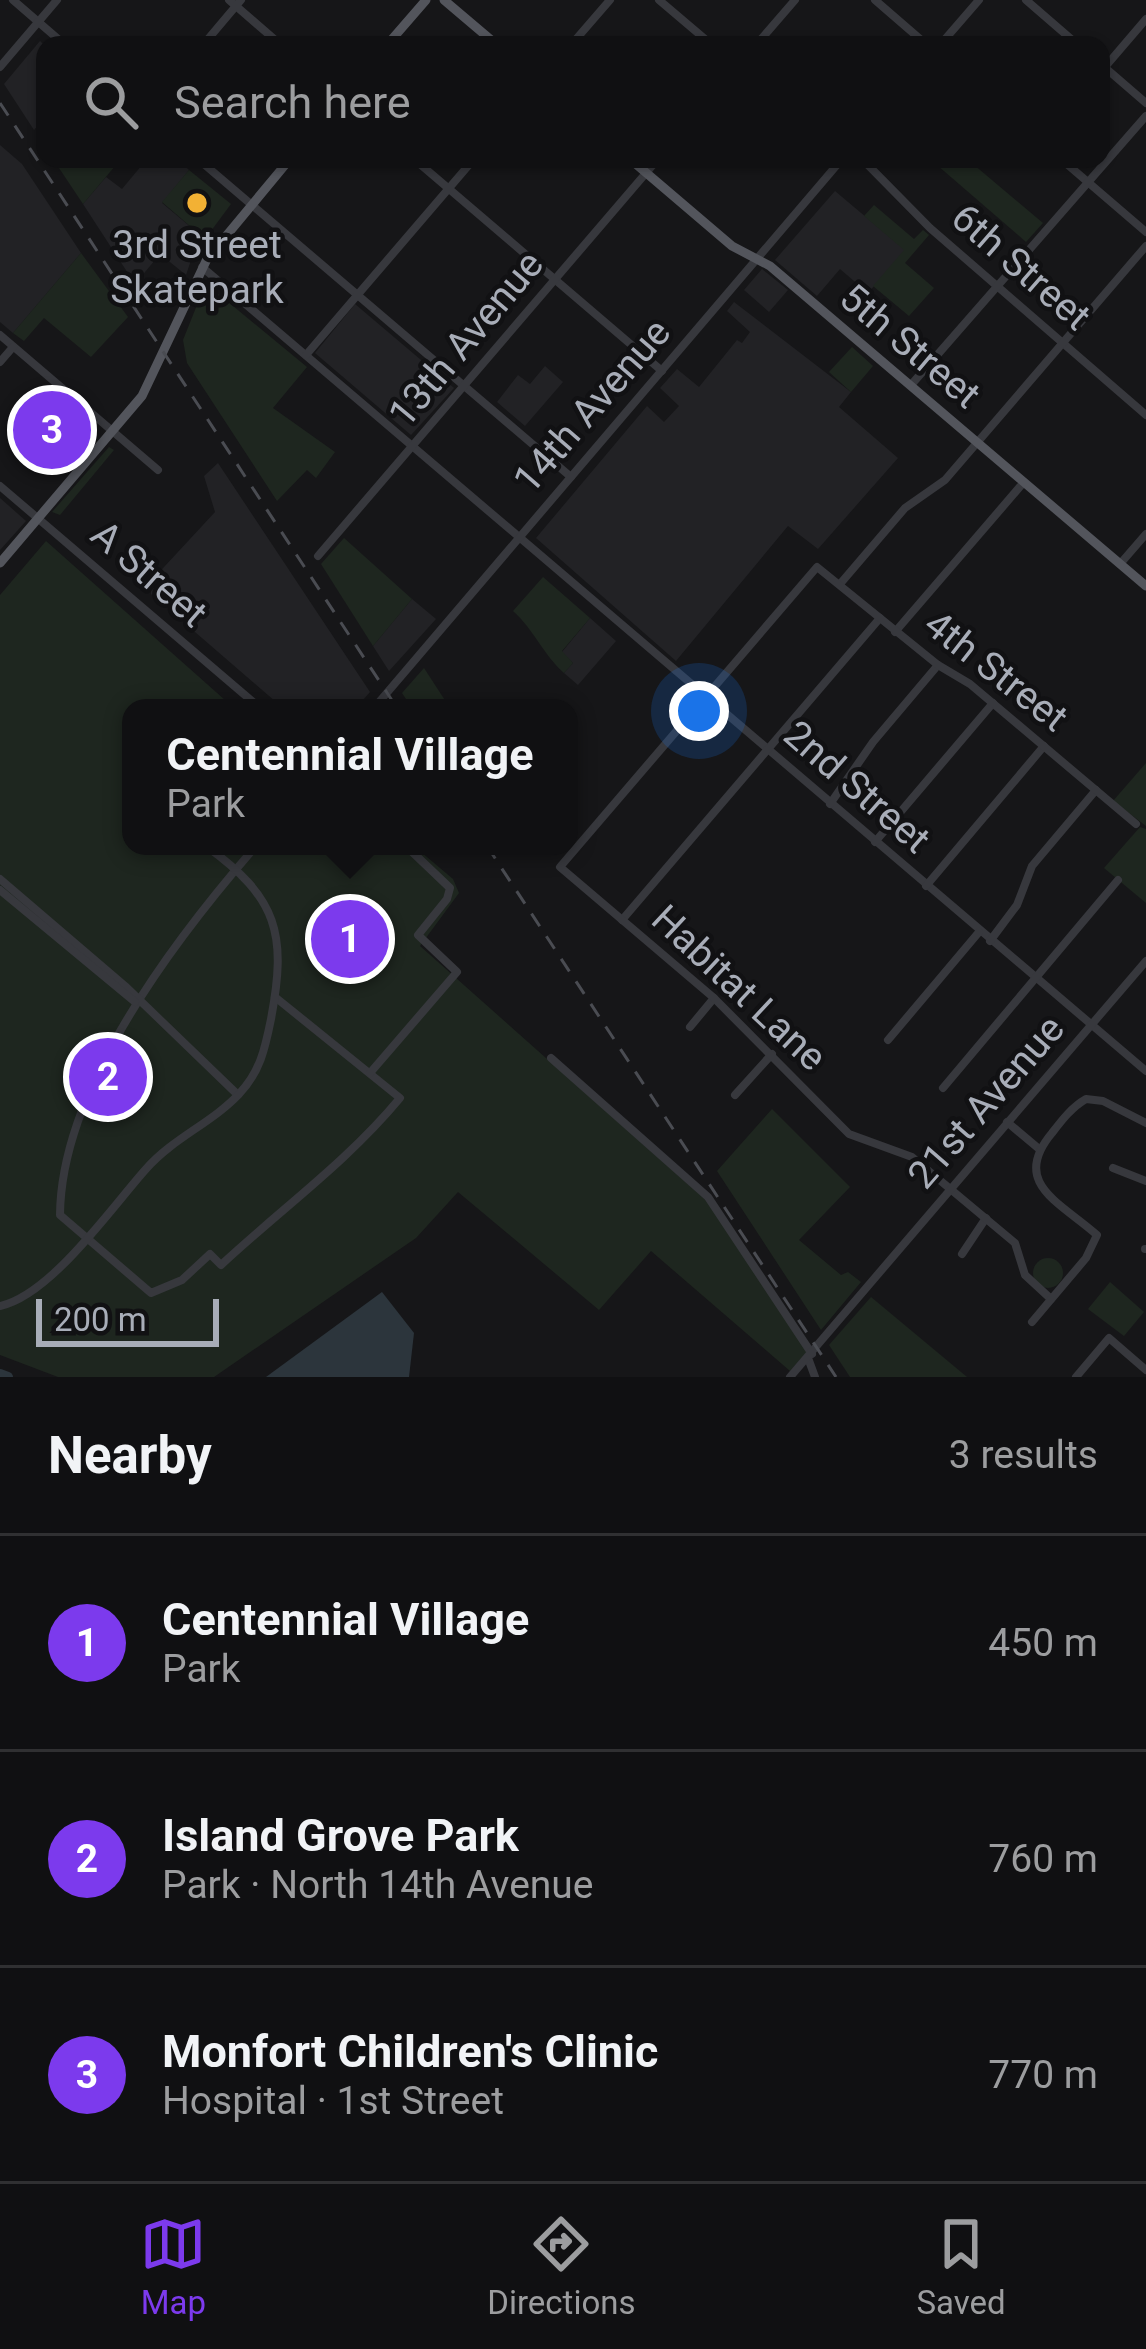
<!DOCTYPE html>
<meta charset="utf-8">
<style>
body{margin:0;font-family:Roboto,sans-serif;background:#1e1e20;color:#f1f3f6}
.scale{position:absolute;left:36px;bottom:30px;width:183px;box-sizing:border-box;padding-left:12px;border:6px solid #a8adb8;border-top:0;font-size:33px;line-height:42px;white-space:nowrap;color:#a8adb8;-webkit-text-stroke:9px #111113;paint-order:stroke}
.you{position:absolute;left:699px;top:711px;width:42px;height:42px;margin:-30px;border:9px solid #fff;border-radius:50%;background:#1a73e8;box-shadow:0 0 0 18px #1a73e833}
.badge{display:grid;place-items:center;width:78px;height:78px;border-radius:50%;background:#7c3aed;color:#fff;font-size:39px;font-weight:700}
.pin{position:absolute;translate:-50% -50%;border:6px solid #fff;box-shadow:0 3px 12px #0006}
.popup{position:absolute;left:122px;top:699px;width:456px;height:156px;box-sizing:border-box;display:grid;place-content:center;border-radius:24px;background:#101012;filter:drop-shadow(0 3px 9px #0005);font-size:39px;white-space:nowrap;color:#9c9d9f}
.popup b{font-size:45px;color:#f1f3f6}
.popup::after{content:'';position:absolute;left:50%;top:100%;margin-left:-24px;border:24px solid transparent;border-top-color:#101012}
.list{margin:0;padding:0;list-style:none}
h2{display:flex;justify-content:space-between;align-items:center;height:156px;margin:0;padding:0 48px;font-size:51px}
h2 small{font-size:39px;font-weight:400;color:#9c9d9f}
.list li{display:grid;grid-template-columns:78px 1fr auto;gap:36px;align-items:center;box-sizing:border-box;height:216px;padding:0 48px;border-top:3px solid #303032}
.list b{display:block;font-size:45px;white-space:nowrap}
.list p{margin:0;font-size:39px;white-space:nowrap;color:#9c9d9f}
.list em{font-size:39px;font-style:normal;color:#9c9d9f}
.icon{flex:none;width:66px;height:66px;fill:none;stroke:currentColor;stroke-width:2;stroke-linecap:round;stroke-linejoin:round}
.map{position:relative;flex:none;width:1146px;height:1377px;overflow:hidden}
.search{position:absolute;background:#101012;box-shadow:0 3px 9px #0004;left:36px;right:36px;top:36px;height:132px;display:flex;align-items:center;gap:30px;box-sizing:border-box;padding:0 42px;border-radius:24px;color:#9c9d9f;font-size:45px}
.sheet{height:804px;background:#101012}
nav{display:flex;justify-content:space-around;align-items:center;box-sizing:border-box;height:168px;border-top:3px solid #303032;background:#101012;font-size:33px;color:#9c9d9f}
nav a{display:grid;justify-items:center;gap:6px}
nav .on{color:#7c3aed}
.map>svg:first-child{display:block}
.built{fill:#222225}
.green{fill:#1e261f}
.water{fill:#2c353c}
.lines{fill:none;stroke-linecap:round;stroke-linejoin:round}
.river{stroke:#2c353c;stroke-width:10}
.minor{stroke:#37383d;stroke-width:8}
.major{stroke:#53555c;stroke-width:9}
.rail{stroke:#4a4c52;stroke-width:3;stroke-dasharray:15 12;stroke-linecap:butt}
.poi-dot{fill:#f2b134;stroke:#111113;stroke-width:4.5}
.labels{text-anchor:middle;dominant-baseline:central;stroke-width:9;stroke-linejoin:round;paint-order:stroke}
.poi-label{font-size:39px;fill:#a8adb8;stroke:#111113}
.street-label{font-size:39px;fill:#a8adb8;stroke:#111113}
</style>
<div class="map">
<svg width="1146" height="1377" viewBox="0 0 1146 1377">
<rect width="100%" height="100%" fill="#161618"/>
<g class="built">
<polygon points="40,41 45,46 45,117 34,130 4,84"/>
<polygon points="0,145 22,164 81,253 13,333 0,322"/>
<polygon points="147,159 177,159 189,170 162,203 205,239 194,251 186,275 160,254 135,284 83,204 106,177 122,189"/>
<polygon points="835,191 905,250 868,293 840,269 817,296 775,260"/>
<polygon points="762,269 788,290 769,312 744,290"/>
<polygon points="734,302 851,392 839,407 898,458 818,549 788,526 676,661 536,538 647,406 664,422 679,406 660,388 677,369 699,387 737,340 742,343 750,332 727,311"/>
<polygon points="355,304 454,388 411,435 315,353"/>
<polygon points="545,366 563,382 525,426 497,402 518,375 530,384"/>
<polygon points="218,463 370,692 356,708 283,708 151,594 152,580 215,512 204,476"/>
<polygon points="0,498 26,521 0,550"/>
<polygon points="412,599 436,619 389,671 373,646"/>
<polygon points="590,618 616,641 578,685 564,673 573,663 562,652"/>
</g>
<g class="green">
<polygon points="53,159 121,159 83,204"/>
<polygon points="930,159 967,159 1043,223 1026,242"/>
<polygon points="189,170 231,204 205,239 162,202"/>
<polygon points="874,205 914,239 923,230 929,235 905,263 934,288 909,316 873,286 904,250 864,216"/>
<polygon points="81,253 128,317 91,357 44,318 24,341 13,333"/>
<polygon points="210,287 307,367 273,408 335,452 316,478 307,470 277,501 187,363 183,340 203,290"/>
<polygon points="852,347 873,366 851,392 829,372"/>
<polygon points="109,447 114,450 60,515 52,512"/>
<polygon points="344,538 412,599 373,646 321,564"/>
<polygon points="46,541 234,708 131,708 131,846 414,846 453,879 459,893 420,946 707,1201 807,1352 790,1371 651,1251 599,1310 458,1192 416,1238 214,1377 58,1377 0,1355 0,595"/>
<path d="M543 577 590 618 562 651 573 663 564 673C542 653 535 631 513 611Z"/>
<polygon points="424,668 450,708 412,708 402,693"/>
<polygon points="1146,763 1146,826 1113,801"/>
<polygon points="1140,827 1146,829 1146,903 1104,868"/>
<polygon points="772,1109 850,1187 799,1240 841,1275 848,1272 861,1282 821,1330 717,1171"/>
<circle cx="1048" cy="1273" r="15"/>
<polygon points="1110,1282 1144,1312 1124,1336 1088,1309"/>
<polygon points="871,1297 967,1377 850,1377 829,1345"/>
</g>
<polygon class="water" points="382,1292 414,1333 409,1377 266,1377"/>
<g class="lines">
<polyline class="river" points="0,1374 8,1377"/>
<g class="minor">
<polyline points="13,0 65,45"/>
<polyline points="229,0 281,45"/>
<polyline points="659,0 712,45"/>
<polyline points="875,0 927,45"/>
<polyline points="1026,0 1078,45"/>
<polyline points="203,45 241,0"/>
<polyline points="571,45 610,0"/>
<polyline points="756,45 795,0"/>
<polyline points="940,45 979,0"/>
<polyline points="1102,65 1146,103"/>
<polyline points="0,67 57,0"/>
<polyline points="1105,67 1146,19"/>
<polyline points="198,159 571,477"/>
<polyline points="414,159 662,371"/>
<polyline points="862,159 930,228 1146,415"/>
<polyline points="1061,159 1146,232"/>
<polyline points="202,267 1146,1071"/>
<polyline points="0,335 158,470"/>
<polyline points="306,355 474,159"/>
<polyline points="0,362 13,347"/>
<polyline points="911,385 1146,116"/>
<polyline points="0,486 260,708"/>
<polyline points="318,556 658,159"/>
<polyline points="1120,564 1146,534"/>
<polyline points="840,584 905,508 945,480 1146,246"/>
<polyline points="895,632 1024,482"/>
<polyline points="374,708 842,159"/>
<polyline points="830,804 873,742 938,665"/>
<polyline points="875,842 993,703"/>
<path d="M256 846C176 938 61 1087 60 1215L151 1293 182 1280 210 1254 221 1265C281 1209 347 1162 400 1098L275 997"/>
<polyline points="0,879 125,986 238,1095"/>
<polyline points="926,886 1044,746"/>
<polyline points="0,890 135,1002"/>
<polyline points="622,920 880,618"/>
<polyline points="990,941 1017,905 1032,866 1096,790"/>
<polyline points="690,1027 714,998"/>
<polyline points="888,1040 979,932"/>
<polyline points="551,1058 708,1197 812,1354"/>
<polyline points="370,1073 457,972 418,935 447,899 450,888 406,846"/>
<polyline points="943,1088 1118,880"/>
<polyline points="735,1095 772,1054"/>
<polyline points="1007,1122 1038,1148"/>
<polyline points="1113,1168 1146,1181"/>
<polyline points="1145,1249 1146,1249"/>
<polyline points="962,1254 986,1218"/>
<polyline points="1051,1299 1025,1275 1015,1243 912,1157 849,1134 714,998 560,867 817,567 938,665 970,684 1136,824"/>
<path d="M0 1306C51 1295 111 1208 146 1169 173 1138 212 1123 239 1094 260 1072 265 1049 271 1019 287 934 278 898 206 846"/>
<path d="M1032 1322 1086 1258 1097 1235C1060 1202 1010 1183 1052 1133 1062 1120 1072 1107 1086 1099L1103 1101 1146 1123"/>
<polyline points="808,1358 815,1377"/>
<polyline points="790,1377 1146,961"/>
<polyline points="1076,1377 1109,1338 1146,1370"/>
</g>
<g class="major">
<polyline points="444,0 497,45"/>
<polyline points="387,45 426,0"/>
<polyline points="630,159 732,246 770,266 1146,586"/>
<polyline points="0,563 142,396 207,259 290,159"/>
</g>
<g class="rail">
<polyline points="0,103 397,708"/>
<polyline points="487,846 836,1377"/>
</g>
</g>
<circle class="poi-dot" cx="197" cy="203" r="12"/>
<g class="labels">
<g class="poi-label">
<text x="197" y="245">3rd Street<tspan x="197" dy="45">Skatepark</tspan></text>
</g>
<g class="street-label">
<text transform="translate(1021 267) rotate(41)">6th Street</text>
<text transform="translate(466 339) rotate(-50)">13th Avenue</text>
<text transform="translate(910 346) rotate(40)">5th Street</text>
<text transform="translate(592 406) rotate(-49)">14th Avenue</text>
<text transform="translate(149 574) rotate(41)">A Street</text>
<text transform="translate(996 671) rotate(38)">4th Street</text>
<text transform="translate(857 787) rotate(41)">2nd Street</text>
<text transform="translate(739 988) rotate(43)">Habitat Lane</text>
<text transform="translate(986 1102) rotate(-49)">21st Avenue</text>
</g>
</g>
</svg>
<div class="scale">200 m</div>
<div class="you"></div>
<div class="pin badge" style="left:350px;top:939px">1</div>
<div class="popup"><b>Centennial Village</b>Park</div>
<div class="pin badge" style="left:108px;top:1077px">2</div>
<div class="pin badge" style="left:52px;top:430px">3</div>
<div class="search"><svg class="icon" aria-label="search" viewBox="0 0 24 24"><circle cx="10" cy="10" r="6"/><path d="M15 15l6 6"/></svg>Search here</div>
</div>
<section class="sheet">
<h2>Nearby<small>3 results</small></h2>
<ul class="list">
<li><span class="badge">1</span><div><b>Centennial Village</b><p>Park</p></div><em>450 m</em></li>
<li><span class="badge">2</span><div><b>Island Grove Park</b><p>Park · North 14th Avenue</p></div><em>760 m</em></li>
<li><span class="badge">3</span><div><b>Monfort Children's Clinic</b><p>Hospital · 1st Street</p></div><em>770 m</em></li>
</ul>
</section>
<nav>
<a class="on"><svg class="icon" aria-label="map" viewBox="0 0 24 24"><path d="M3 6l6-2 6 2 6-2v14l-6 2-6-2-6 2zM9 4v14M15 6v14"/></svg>Map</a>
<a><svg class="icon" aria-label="directions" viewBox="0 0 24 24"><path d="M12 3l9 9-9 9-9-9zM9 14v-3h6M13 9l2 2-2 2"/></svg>Directions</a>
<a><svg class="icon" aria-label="saved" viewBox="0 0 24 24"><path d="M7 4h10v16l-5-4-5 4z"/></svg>Saved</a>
</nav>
